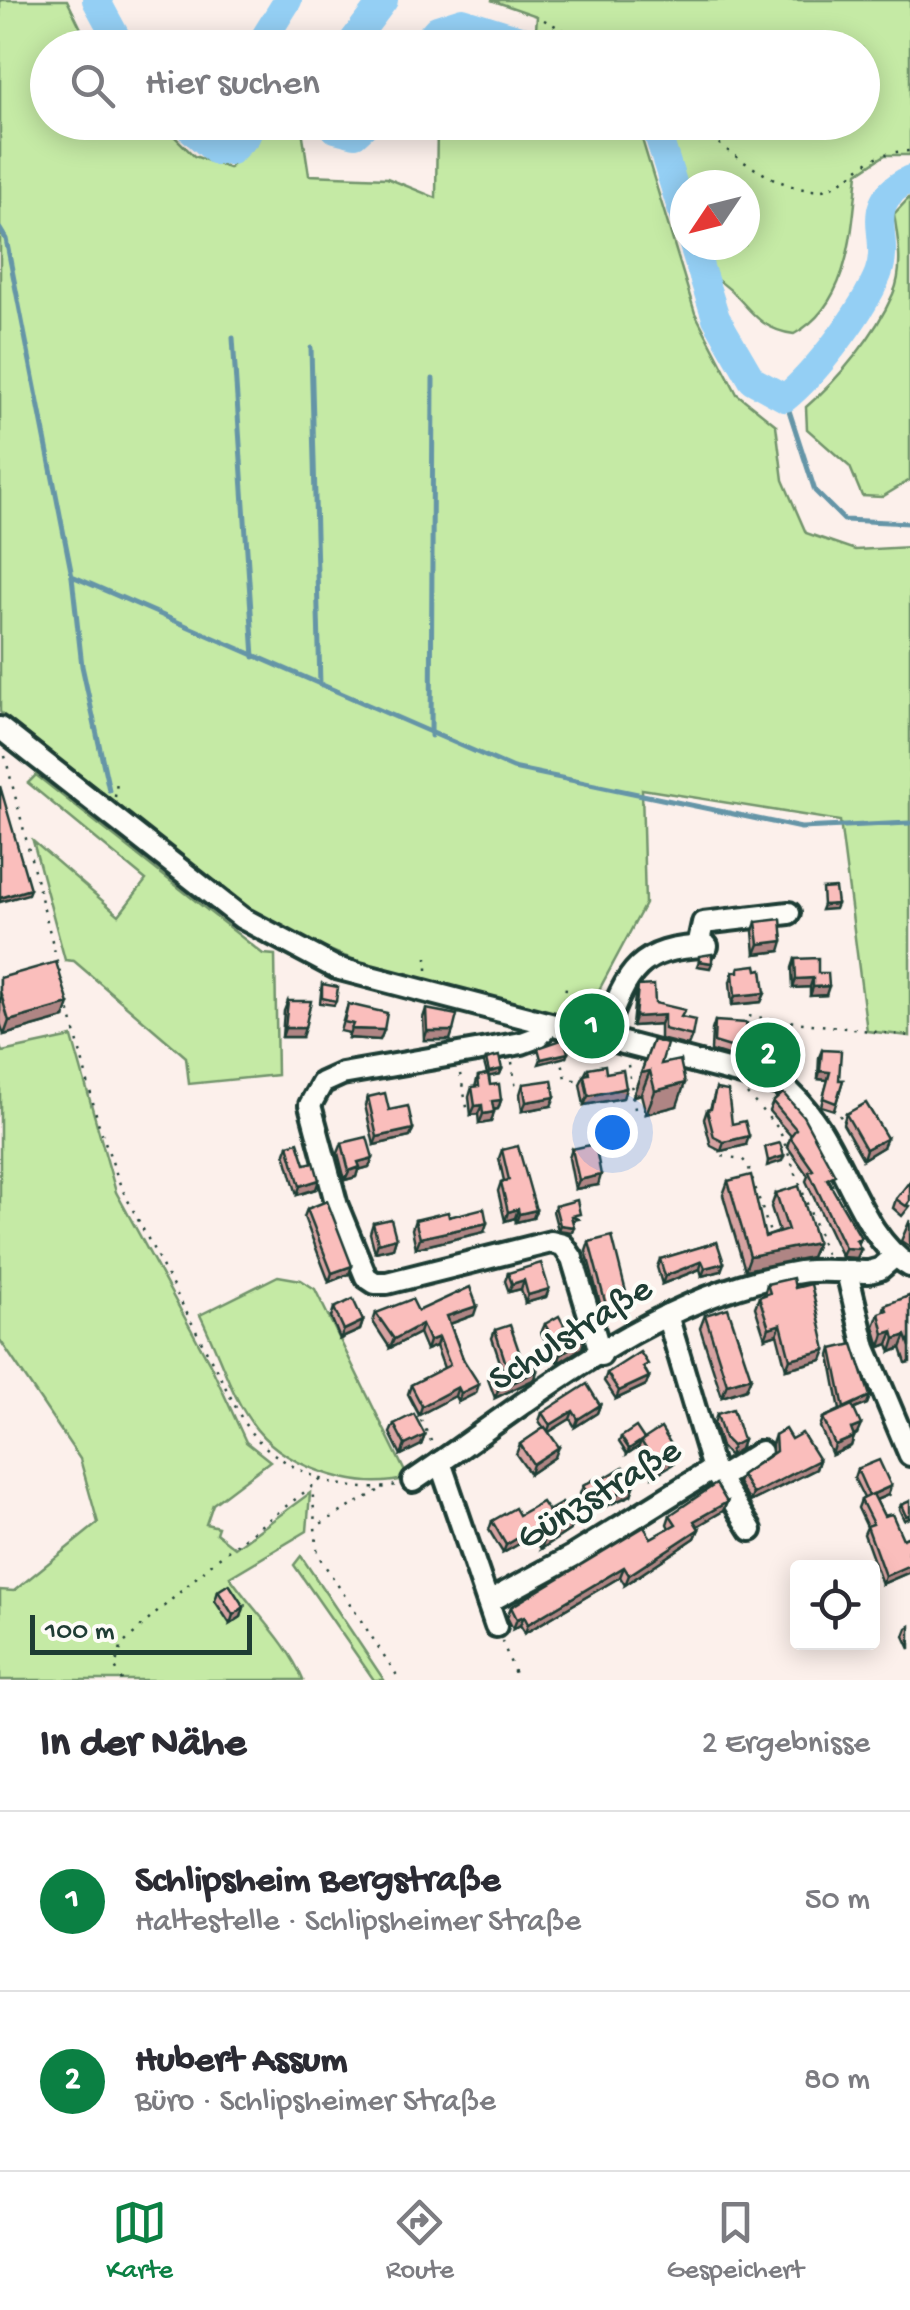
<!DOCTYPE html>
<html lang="de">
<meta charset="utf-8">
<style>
body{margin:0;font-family:"Gochi Hand",sans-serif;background:#f7f7f7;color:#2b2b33}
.controls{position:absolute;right:30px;bottom:30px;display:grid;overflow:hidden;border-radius:10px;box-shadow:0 5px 25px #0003}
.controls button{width:90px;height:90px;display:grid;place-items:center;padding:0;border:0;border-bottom:2px solid #e1e1e2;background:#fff;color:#2b2b33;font:50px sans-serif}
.compass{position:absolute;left:670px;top:170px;width:90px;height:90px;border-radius:50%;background:#fff;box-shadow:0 5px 25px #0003;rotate:235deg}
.scale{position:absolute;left:30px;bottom:25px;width:222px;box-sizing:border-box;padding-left:10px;border:5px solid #1f3d34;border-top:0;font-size:28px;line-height:35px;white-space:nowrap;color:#1f3d34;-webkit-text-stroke:8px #fdfcf7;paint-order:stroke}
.you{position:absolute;left:612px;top:1132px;width:35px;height:35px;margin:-25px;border:8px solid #fff;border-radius:50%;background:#1a73e8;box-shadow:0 0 0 15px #1a73e833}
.badge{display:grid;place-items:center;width:65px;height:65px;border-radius:50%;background:#0b8043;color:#fff;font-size:32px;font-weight:700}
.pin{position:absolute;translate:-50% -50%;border:5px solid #fff;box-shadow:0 2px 10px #0006}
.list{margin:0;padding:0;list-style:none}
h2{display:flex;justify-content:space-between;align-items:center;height:130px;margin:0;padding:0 40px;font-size:42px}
h2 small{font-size:32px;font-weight:400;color:#7c7c81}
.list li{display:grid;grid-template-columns:65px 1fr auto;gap:30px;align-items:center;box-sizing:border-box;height:180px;padding:0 40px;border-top:2px solid #e1e1e2}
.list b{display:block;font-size:38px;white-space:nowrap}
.list p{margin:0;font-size:32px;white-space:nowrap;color:#7c7c81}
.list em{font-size:32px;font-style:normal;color:#7c7c81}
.icon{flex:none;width:55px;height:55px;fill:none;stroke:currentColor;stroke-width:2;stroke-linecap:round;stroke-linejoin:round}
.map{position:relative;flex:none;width:910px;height:1680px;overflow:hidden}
.search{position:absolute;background:#fff;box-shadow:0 5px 25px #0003;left:30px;right:30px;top:30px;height:110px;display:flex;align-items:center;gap:25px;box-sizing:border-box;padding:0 35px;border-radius:55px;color:#7c7c81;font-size:38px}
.sheet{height:490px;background:#fff}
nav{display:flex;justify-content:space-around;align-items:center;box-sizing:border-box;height:140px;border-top:2px solid #e1e1e2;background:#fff;font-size:28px;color:#7c7c81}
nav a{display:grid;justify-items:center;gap:5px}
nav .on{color:#0b8043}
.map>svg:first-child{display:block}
.green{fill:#c5eaa5;stroke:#72946c;stroke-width:2.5}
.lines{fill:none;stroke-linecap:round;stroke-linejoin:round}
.stream{stroke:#6595a7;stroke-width:5}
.river{stroke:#94cff4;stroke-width:28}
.minor-casing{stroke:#1f3d34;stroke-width:28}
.path{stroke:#1f3d34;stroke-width:2.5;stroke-dasharray:2.5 8;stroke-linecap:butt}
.minor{stroke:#fdfcf7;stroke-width:20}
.wall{fill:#d7a3a2;stroke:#1f3d34;stroke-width:2.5}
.shaded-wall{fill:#af8584;stroke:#1f3d34;stroke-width:2.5}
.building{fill:#fabebc;stroke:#1f3d34;stroke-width:2.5}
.labels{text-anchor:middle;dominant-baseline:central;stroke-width:8;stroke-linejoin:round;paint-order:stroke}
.street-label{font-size:38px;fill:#1f3d34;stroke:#fdfcf7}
</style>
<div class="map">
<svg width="910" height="1680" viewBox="0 0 910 1680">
<rect width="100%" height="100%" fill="#fcf0eb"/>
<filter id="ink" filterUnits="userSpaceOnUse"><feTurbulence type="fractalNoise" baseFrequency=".01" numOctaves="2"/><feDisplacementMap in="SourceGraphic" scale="20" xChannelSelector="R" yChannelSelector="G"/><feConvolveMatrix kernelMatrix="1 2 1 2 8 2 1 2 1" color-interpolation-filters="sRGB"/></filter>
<g filter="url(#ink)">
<g class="green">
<path d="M0 0H67L90 47 48 48V122L161 123 194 156 229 168 262 133V123H301L309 175 387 178 436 198 437 123H637L695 313 737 394 776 425 783 480 806 533 855 550 910 547V1036L867 1031 840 821 642 789 645 904 586 1014 567 1017C454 991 359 972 257 915L0 712Z"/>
<path d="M491 0H910V155H885L858 173C852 230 850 304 794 334 749 328 747 295 712 277L703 245H745V185L685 186 666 123 862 122V48L575 47 536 29 537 16Z"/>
<path d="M910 197V480L882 497 862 496 850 467 807 429 806 407C840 378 875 335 893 294 904 270 898 239 894 214Z"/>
<polygon points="36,775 263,954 275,955 277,1075 189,1084 186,1057 74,961 65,960 33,841 119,915 146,880 28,783"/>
<path d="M72 1037 116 1192 210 1364 246 1442 270 1461 213 1504 206 1524 218 1527 216 1533 235 1548 310 1493 307 1531 230 1577C254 1612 287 1641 303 1680H0V1590L14 1591 98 1523 80 1459 0 1340V1047L2 1052Z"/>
<path d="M278 1276 301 1280 315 1289 408 1478C381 1485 358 1483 331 1475 240 1448 237 1391 200 1315Z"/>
<polygon points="301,1556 384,1680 374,1680 294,1565"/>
</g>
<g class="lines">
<g class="stream">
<polyline points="0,229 6,239 72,576 513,768 801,828 910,823"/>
<polyline points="233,338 254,657"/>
<polyline points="311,348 320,685"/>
<polyline points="785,398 815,491 844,520 910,523"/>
<polyline points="72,577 82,666 109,790"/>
<polyline points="431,736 433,379"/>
</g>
<g class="river">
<polyline points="96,0 122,48"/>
<polyline points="258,48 288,0"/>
<polyline points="348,48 384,0"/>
<polyline points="420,48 437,29 462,21 549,48"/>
<polyline points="183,122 216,151 231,151 247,135 249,122"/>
<polyline points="329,122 335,129 355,134 368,122"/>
<polyline points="654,122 685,221"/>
<path d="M693 245 716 318 752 380 785 398C816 373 863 311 878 274 893 236 858 205 910 179"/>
</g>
<defs>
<g id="minor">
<path d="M0 728 242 918 336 968 780 1084C841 1128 853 1233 910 1266"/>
<polyline points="698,946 703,923 789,913"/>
<polyline points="549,1025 538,1037 522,1043 342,1074 322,1083 310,1105 337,1206 366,1277 375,1283 387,1283 551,1242 563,1245 572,1258 601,1355"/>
<path d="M602 1038C627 975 633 948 707 946"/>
<polyline points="847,1272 865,1348 910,1455"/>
<polyline points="440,1462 496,1626"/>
<polyline points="713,1469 751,1530"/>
<polyline points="721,1477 761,1452"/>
<path d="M413 1481C531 1401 654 1294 800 1272 823 1269 845 1272 869 1272L880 1269 895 1256"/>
<polyline points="488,1602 573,1556 713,1469 667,1315"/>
</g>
</defs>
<use href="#minor" class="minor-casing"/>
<g class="path">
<polyline points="544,20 599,48"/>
<path d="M696 122C720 150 801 208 836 185 867 166 868 152 910 151"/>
<path d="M5 756 98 1122 121 1187 243 1421C269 1465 346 1499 396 1485"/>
<polyline points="115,797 117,781"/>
<polyline points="427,957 427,972"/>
<polyline points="563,1011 566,987"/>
<polyline points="747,1035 747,1016 910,1036"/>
<polyline points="567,1056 562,1062 566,1078 579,1081"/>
<polyline points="512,1062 516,1090"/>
<polyline points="628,1065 635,1109 644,1109"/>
<polyline points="460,1074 468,1112"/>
<polyline points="747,1094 779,1129 826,1254"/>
<polyline points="833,1107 843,1120"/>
<polyline points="716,1148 722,1156 742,1159 748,1165 771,1236"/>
<polyline points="421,1420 433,1445"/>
<polyline points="312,1485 315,1525"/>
<polyline points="378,1491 315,1527 318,1555 400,1680"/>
<polyline points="502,1641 515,1674"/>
<polyline points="122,1680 115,1667 122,1645 143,1625 217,1559 323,1478"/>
</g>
<use href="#minor" class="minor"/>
</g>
<g class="wall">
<polygon points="756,922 780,951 755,954 753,931"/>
<polygon points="795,959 818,973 826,995 810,996 810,987 793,988 792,968"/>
<polygon points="739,967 757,970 765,993 761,1002 732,1005 730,982 733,972 737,972"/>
<polygon points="0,978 64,1018 4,1035 0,1023"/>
<polygon points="322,984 336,1001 334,1005 320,1003"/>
<polygon points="638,986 655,1003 682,1017 692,1036 688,1046 660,1039 660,1024 632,1026 635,996"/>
<polygon points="288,1001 302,1037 282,1037 284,1011"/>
<polygon points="348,1004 384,1030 380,1040 348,1038 349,1033 340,1031"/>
<polygon points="426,1009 450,1040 424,1040 423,1018"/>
<polygon points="715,1021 747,1033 796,1059 793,1067 759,1064 760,1058 737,1059 711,1051 712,1030"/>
<polygon points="653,1040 677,1106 646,1114 641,1094 633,1096"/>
<polygon points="822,1050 839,1080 843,1080 834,1110 821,1106 828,1080 818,1079 819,1057"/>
<polygon points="486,1059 502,1069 500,1074 489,1076 490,1085 501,1100 498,1109 494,1110 491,1122 479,1124 478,1114 471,1115 469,1097 472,1087 475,1087 478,1076 487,1074 484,1063"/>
<polygon points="588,1068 606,1073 626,1088 623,1098 584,1105 580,1084"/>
<polygon points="523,1084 551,1106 522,1111 520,1094"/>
<polygon points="716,1089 732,1124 746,1145 721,1151 711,1146 704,1119 707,1110 710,1109"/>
<polygon points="783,1093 832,1185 830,1185 861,1238 858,1244 857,1258 842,1257 806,1181 808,1176 787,1146 791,1136 769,1111 773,1102"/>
<polygon points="368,1097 413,1129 410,1137 374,1145 365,1105"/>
<polygon points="846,1114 883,1147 863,1159 843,1124"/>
<polygon points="342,1143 373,1158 369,1167 358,1170 356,1177 345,1180 338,1153"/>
<polygon points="288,1145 305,1164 316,1189 297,1195 285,1153"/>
<polygon points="572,1149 598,1185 575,1189 569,1158"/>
<polygon points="502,1150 536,1210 533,1218 516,1222 515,1218 505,1221 498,1191 501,1182 504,1181 499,1158"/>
<polygon points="728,1181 765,1237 779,1232 771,1207 776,1193 817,1243 811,1257 745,1270 723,1195"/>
<polygon points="896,1199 910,1206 902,1216 893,1208"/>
<polygon points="555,1206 578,1219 572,1220 574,1227 572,1232 558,1230 553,1211"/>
<polygon points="307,1209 349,1274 329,1282 304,1217"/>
<polygon points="449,1217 484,1232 416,1248 412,1229 415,1220"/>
<polygon points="910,1220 910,1247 901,1241"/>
<polygon points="373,1223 396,1238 393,1248 375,1252 370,1233"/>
<polygon points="589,1242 629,1304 626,1313 604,1318 586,1251"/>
<polygon points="717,1242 721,1271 702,1276 700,1269 662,1284 657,1267 660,1259"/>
<polygon points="508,1273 549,1289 546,1297 525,1303 521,1289 509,1292 505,1281"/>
<polygon points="767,1284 822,1360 786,1369 777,1334 765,1338 755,1307 759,1297 764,1295"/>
<polygon points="910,1299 910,1362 906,1363 901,1348 891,1352 888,1344 880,1347 874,1326 879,1313 883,1312 885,1305"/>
<polygon points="334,1308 363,1321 360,1330 340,1339 331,1317"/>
<polygon points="418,1311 474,1315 450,1324 476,1393 458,1402 455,1396 419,1415 408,1394 411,1385 444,1368 436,1346 426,1350 419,1333 390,1348 373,1322 376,1313"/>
<polygon points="705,1315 751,1377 746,1389 722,1397 700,1328"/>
<polygon points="545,1324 571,1338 585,1338 582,1348 558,1363 541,1333"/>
<polygon points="495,1330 525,1369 535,1379 495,1398 488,1379 491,1372 502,1368 492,1338"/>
<polygon points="832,1349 870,1396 867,1404 854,1409 857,1434 854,1436 851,1446 832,1455 820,1427 823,1418 840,1410 830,1356"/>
<polygon points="646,1371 649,1377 646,1385 616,1399 604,1381 607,1373"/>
<polygon points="600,1405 597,1413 575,1427 570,1419 549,1432 555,1457 530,1474 516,1454 520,1444 544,1428 539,1421 542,1413"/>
<polygon points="717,1414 743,1440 740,1449 729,1456 721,1447 714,1423"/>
<polygon points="394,1424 425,1435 421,1445 401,1455 390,1433"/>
<polygon points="775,1435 819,1460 816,1469 750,1502 738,1483 741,1475 772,1453 772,1444"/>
<polygon points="621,1437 644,1439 677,1454 673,1464 653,1476 638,1450 639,1446 627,1454 619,1442"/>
<polygon points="857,1469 888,1495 876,1500 884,1516 903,1539 910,1536 910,1572 882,1584 864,1534 867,1527 858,1508 861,1500 864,1498 854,1478"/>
<polygon points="598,1482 634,1486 631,1495 591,1513 580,1494 583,1486"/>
<polygon points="727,1502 723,1511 697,1526 699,1529 695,1538 625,1585 620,1577 525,1633 520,1625 513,1629 507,1617 511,1607 651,1538 669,1528 667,1524 670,1515"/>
<polygon points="901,1505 910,1518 904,1520 899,1509"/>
<polygon points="548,1511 573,1522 570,1530 541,1549 533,1536 503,1553 489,1530 492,1521 519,1515"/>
<polygon points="218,1591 244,1607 241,1617 230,1624 215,1601"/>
<polygon points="910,1626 910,1649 904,1636 907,1628"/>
</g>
<g class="shaded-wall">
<polygon points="30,889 28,894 0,902 0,898"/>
<polygon points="837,904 835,909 821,910 823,905"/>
<polygon points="783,941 780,951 755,954 759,944"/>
<polygon points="699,961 712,963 710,968 697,966"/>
<polygon points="813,978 810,987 793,988 796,979"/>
<polygon points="829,986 826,995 810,996 813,987"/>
<polygon points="765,993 761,1002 732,1005 735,996"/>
<polygon points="69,1004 64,1018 4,1035 9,1021"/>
<polygon points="664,1015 660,1024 632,1026 635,1017"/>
<polygon points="285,1028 305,1028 302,1037 282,1037"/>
<polygon points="351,1029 384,1030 380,1040 348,1038"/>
<polygon points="427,1031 453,1031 450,1040 424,1040"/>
<polygon points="763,1049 760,1058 737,1059 740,1050"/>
<polygon points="568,1053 566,1057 539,1064 541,1059"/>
<polygon points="763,1056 796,1059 793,1067 759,1064"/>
<polygon points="502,1069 500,1074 487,1077 489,1072"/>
<polygon points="650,1071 641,1094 633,1096 641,1073"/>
<polygon points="820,1071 830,1072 828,1080 818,1079"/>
<polygon points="685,1083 677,1106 646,1114 655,1091"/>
<polygon points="626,1088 623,1098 584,1105 588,1096"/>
<polygon points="555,1097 551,1106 522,1111 526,1102"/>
<polygon points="501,1100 498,1109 489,1110 492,1101"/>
<polygon points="482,1105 478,1114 471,1115 475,1106"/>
<polygon points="494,1112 491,1122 479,1124 483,1114"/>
<polygon points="413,1129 410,1137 374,1145 377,1137"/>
<polygon points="749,1136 746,1145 721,1151 724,1142"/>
<polygon points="887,1138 883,1147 863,1159 866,1149"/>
<polygon points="784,1156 782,1161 767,1166 768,1161"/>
<polygon points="373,1158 369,1167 358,1170 356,1177 345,1180 349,1171 358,1162"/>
<polygon points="601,1175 598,1185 575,1189 579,1180"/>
<polygon points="319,1180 316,1189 297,1195 300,1186"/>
<polygon points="518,1209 515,1218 505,1221 508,1212"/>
<polygon points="536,1210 533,1218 516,1222 519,1214"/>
<polygon points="487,1223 484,1232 416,1248 420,1238"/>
<polygon points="560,1225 574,1227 572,1232 558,1230"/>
<polygon points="396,1238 393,1248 375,1252 378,1243"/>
<polygon points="861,1238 857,1247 861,1249 857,1258 842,1257 845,1248"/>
<polygon points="817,1243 811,1257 745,1270 750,1256"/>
<polygon points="702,1261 700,1269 662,1284 665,1276"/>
<polygon points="724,1263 721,1271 702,1276 705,1268"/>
<polygon points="352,1266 349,1274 329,1282 332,1273"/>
<polygon points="524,1280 521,1289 509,1292 512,1284"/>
<polygon points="549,1289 546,1297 525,1303 528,1295"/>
<polygon points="629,1304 626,1313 604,1318 607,1309"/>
<polygon points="477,1306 474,1315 444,1326 447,1316"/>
<polygon points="363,1321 360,1330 340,1339 344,1330"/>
<polygon points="422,1324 419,1333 390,1348 394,1339"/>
<polygon points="781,1324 777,1334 765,1338 769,1328"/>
<polygon points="893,1331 888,1344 880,1347 884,1334"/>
<polygon points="906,1335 901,1348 891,1352 895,1339"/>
<polygon points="439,1337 436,1346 426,1350 429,1341"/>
<polygon points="585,1338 582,1348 558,1363 561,1354"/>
<polygon points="826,1350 822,1360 786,1369 790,1359"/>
<polygon points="537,1371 535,1379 495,1398 498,1390"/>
<polygon points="649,1377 646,1385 616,1399 619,1391"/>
<polygon points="751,1377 746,1389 722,1397 727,1384"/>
<polygon points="479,1384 476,1393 458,1402 461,1393"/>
<polygon points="458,1387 455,1396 419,1415 422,1406"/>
<polygon points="870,1396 867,1404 841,1415 844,1408"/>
<polygon points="600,1405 597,1413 575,1427 578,1419"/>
<polygon points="573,1411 570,1419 547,1433 550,1425"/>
<polygon points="861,1425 857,1434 847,1439 851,1429"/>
<polygon points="425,1435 421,1445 401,1455 405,1445"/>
<polygon points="854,1437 851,1446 832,1455 835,1445"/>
<polygon points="743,1440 740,1449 729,1456 732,1446"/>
<polygon points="641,1441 639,1446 627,1454 629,1449"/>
<polygon points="559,1447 555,1457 530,1474 533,1464"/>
<polygon points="677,1454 673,1464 653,1476 657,1466"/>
<polygon points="819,1460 816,1469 750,1502 753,1494"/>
<polygon points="634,1486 631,1495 591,1513 594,1504"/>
<polygon points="891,1486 888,1495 866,1504 869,1496"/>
<polygon points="727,1502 723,1511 691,1530 694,1521"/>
<polygon points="573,1522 570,1530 541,1549 544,1540"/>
<polygon points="536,1527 533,1536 503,1553 506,1545"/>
<polygon points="699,1529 695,1538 625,1585 629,1575"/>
<polygon points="910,1565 910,1572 882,1584 885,1576"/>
<polygon points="624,1567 620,1577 525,1633 528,1624"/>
<polygon points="244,1607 241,1617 230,1624 233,1615"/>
<polygon points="524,1616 520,1625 513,1629 517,1619"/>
</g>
<g class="building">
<polygon points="0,786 30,889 0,898"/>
<polygon points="835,888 837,904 823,905 822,889"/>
<polygon points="781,919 783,941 759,944 756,922"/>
<polygon points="712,954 712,963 699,961 699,956"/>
<polygon points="818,958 818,973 828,973 829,986 813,987 813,978 796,979 795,959"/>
<polygon points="56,962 69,1004 9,1021 0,991 0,978"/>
<polygon points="756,965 757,970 762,969 765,993 735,996 733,972 739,972 739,967"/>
<polygon points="322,984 338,987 336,1001 322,998"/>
<polygon points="654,985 655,1003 685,1010 681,1017 695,1020 692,1036 664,1029 664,1015 635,1017 638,986"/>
<polygon points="288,1001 311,1001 305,1028 285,1028"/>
<polygon points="348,1004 387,1013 384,1030 351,1029 353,1024 344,1022"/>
<polygon points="426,1009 457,1015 453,1031 427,1031"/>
<polygon points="715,1021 746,1023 747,1033 797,1034 796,1059 763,1056 763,1049 740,1050 714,1042"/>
<polygon points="564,1039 568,1053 541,1059 538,1048"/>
<polygon points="653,1040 667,1044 661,1064 680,1060 685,1083 655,1091 650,1071 641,1073"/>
<polygon points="822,1050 841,1051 839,1080 843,1080 836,1103 823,1098 830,1072 820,1071"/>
<polygon points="499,1056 502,1069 489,1072 486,1059"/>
<polygon points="605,1065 606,1073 623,1070 626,1088 588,1096 584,1075 589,1074 588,1068"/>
<polygon points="488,1074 490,1085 499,1084 501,1100 492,1101 494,1112 483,1114 482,1105 475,1106 472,1087 479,1086 478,1076"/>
<polygon points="552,1080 555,1097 526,1102 523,1084"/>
<polygon points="716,1089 728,1091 732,1124 745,1121 749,1136 724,1142 714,1137 707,1110 711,1109"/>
<polygon points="385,1093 389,1110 408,1106 413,1129 377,1137 368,1097"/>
<polygon points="783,1093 803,1116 835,1175 827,1179 861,1238 856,1240 861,1249 845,1248 809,1172 813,1170 790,1137 796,1129 773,1102"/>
<polygon points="866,1103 887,1138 866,1149 846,1114"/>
<polygon points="367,1137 373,1158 358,1162 360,1167 349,1171 342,1143"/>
<polygon points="298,1142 305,1164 314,1162 319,1180 300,1186 288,1145"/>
<polygon points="780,1143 784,1156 768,1161 765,1147"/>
<polygon points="595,1144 601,1175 579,1180 572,1149"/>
<polygon points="518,1146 536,1210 519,1214 518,1209 508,1212 501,1182 509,1180 502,1150"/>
<polygon points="751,1175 765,1237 788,1230 776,1193 799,1186 817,1243 750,1256 728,1181"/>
<polygon points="910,1181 910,1201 906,1206 896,1199"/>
<polygon points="577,1200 580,1214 571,1216 574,1227 560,1225 555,1206"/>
<polygon points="327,1201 352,1266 332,1273 307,1209"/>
<polygon points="484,1208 487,1223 420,1238 415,1220 448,1212 449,1217"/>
<polygon points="391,1219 396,1238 378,1243 373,1223"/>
<polygon points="612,1236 629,1304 607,1309 589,1242"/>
<polygon points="717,1242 724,1263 705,1268 702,1261 665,1276 660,1259"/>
<polygon points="541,1263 549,1289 528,1295 524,1280 512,1284 508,1273"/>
<polygon points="793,1278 795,1288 811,1284 826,1350 790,1359 781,1324 769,1328 759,1297 770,1293 767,1284"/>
<polygon points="470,1287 477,1306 447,1316 463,1359 479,1384 461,1393 458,1387 422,1406 411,1385 450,1365 439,1337 429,1341 422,1324 394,1339 376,1313 412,1299 418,1311"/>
<polygon points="909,1296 910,1299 910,1347 906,1335 895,1339 893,1331 884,1334 879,1313 887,1310 885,1305"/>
<polygon points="353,1299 363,1321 344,1330 334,1308"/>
<polygon points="728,1308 751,1377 727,1384 705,1315"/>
<polygon points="559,1316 571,1338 582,1332 585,1338 561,1354 545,1324"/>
<polygon points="510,1325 525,1369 534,1364 537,1371 498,1390 491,1372 507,1367 495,1330"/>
<polygon points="853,1344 870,1396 844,1408 832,1349"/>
<polygon points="640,1352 648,1364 643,1367 649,1377 619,1391 607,1373"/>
<polygon points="587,1384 600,1405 578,1419 573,1411 550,1425 542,1413"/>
<polygon points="852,1405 861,1425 851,1429 854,1437 835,1445 823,1418"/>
<polygon points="733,1409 743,1440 732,1446 724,1438 717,1414"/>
<polygon points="414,1414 425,1435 405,1445 394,1424"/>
<polygon points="545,1427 559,1447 533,1464 520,1444"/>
<polygon points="636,1427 644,1439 629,1449 621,1437"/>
<polygon points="661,1428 677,1454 657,1466 641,1441"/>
<polygon points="785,1429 791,1439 802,1433 819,1460 753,1494 741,1475 776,1451 775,1435"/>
<polygon points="879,1460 891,1486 869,1496 857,1469"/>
<polygon points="623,1467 634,1486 594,1504 583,1486 596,1478 598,1482"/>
<polygon points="716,1484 727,1502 694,1521 699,1529 629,1575 624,1567 528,1624 524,1616 517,1619 511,1607 644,1527 651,1538 676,1524 670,1515"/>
<polygon points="873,1494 884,1516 892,1514 903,1539 910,1536 910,1550 908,1551 910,1557 910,1565 885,1576 867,1526 873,1524 861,1500"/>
<polygon points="910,1501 910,1514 906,1516 901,1505"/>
<polygon points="542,1502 548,1511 562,1503 573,1522 544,1540 536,1527 506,1545 492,1521 515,1508 519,1515"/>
<polygon points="229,1584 244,1607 233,1615 218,1591"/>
</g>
</g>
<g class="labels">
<g class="street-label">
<text transform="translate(572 1336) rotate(-32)">Schulstraße</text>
<text transform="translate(600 1496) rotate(-31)">Günzstraße</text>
</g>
</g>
</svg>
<div class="controls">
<button><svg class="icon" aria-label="locate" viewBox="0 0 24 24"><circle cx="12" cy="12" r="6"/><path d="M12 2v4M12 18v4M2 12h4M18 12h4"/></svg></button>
</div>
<svg class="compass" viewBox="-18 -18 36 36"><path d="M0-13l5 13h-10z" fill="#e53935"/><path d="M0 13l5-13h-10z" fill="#7c7c81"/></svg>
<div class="scale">100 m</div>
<div class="you"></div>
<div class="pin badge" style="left:592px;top:1026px">1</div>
<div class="pin badge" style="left:768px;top:1055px">2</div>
<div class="search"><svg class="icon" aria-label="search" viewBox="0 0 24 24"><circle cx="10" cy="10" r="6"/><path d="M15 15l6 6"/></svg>Hier suchen</div>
</div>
<section class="sheet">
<h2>In der Nähe<small>2 Ergebnisse</small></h2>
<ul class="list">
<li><span class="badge">1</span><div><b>Schlipsheim Bergstraße</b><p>Haltestelle · Schlipsheimer Straße</p></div><em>50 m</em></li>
<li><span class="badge">2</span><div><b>Hubert Assum</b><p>Büro · Schlipsheimer Straße</p></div><em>80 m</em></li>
</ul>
</section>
<nav>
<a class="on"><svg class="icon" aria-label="map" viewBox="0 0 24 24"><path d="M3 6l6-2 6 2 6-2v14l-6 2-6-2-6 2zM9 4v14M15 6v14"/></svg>Karte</a>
<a><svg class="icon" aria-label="directions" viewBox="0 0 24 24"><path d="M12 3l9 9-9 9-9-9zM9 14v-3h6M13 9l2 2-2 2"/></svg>Route</a>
<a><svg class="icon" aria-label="saved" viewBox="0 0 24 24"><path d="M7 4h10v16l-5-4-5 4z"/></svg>Gespeichert</a>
</nav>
